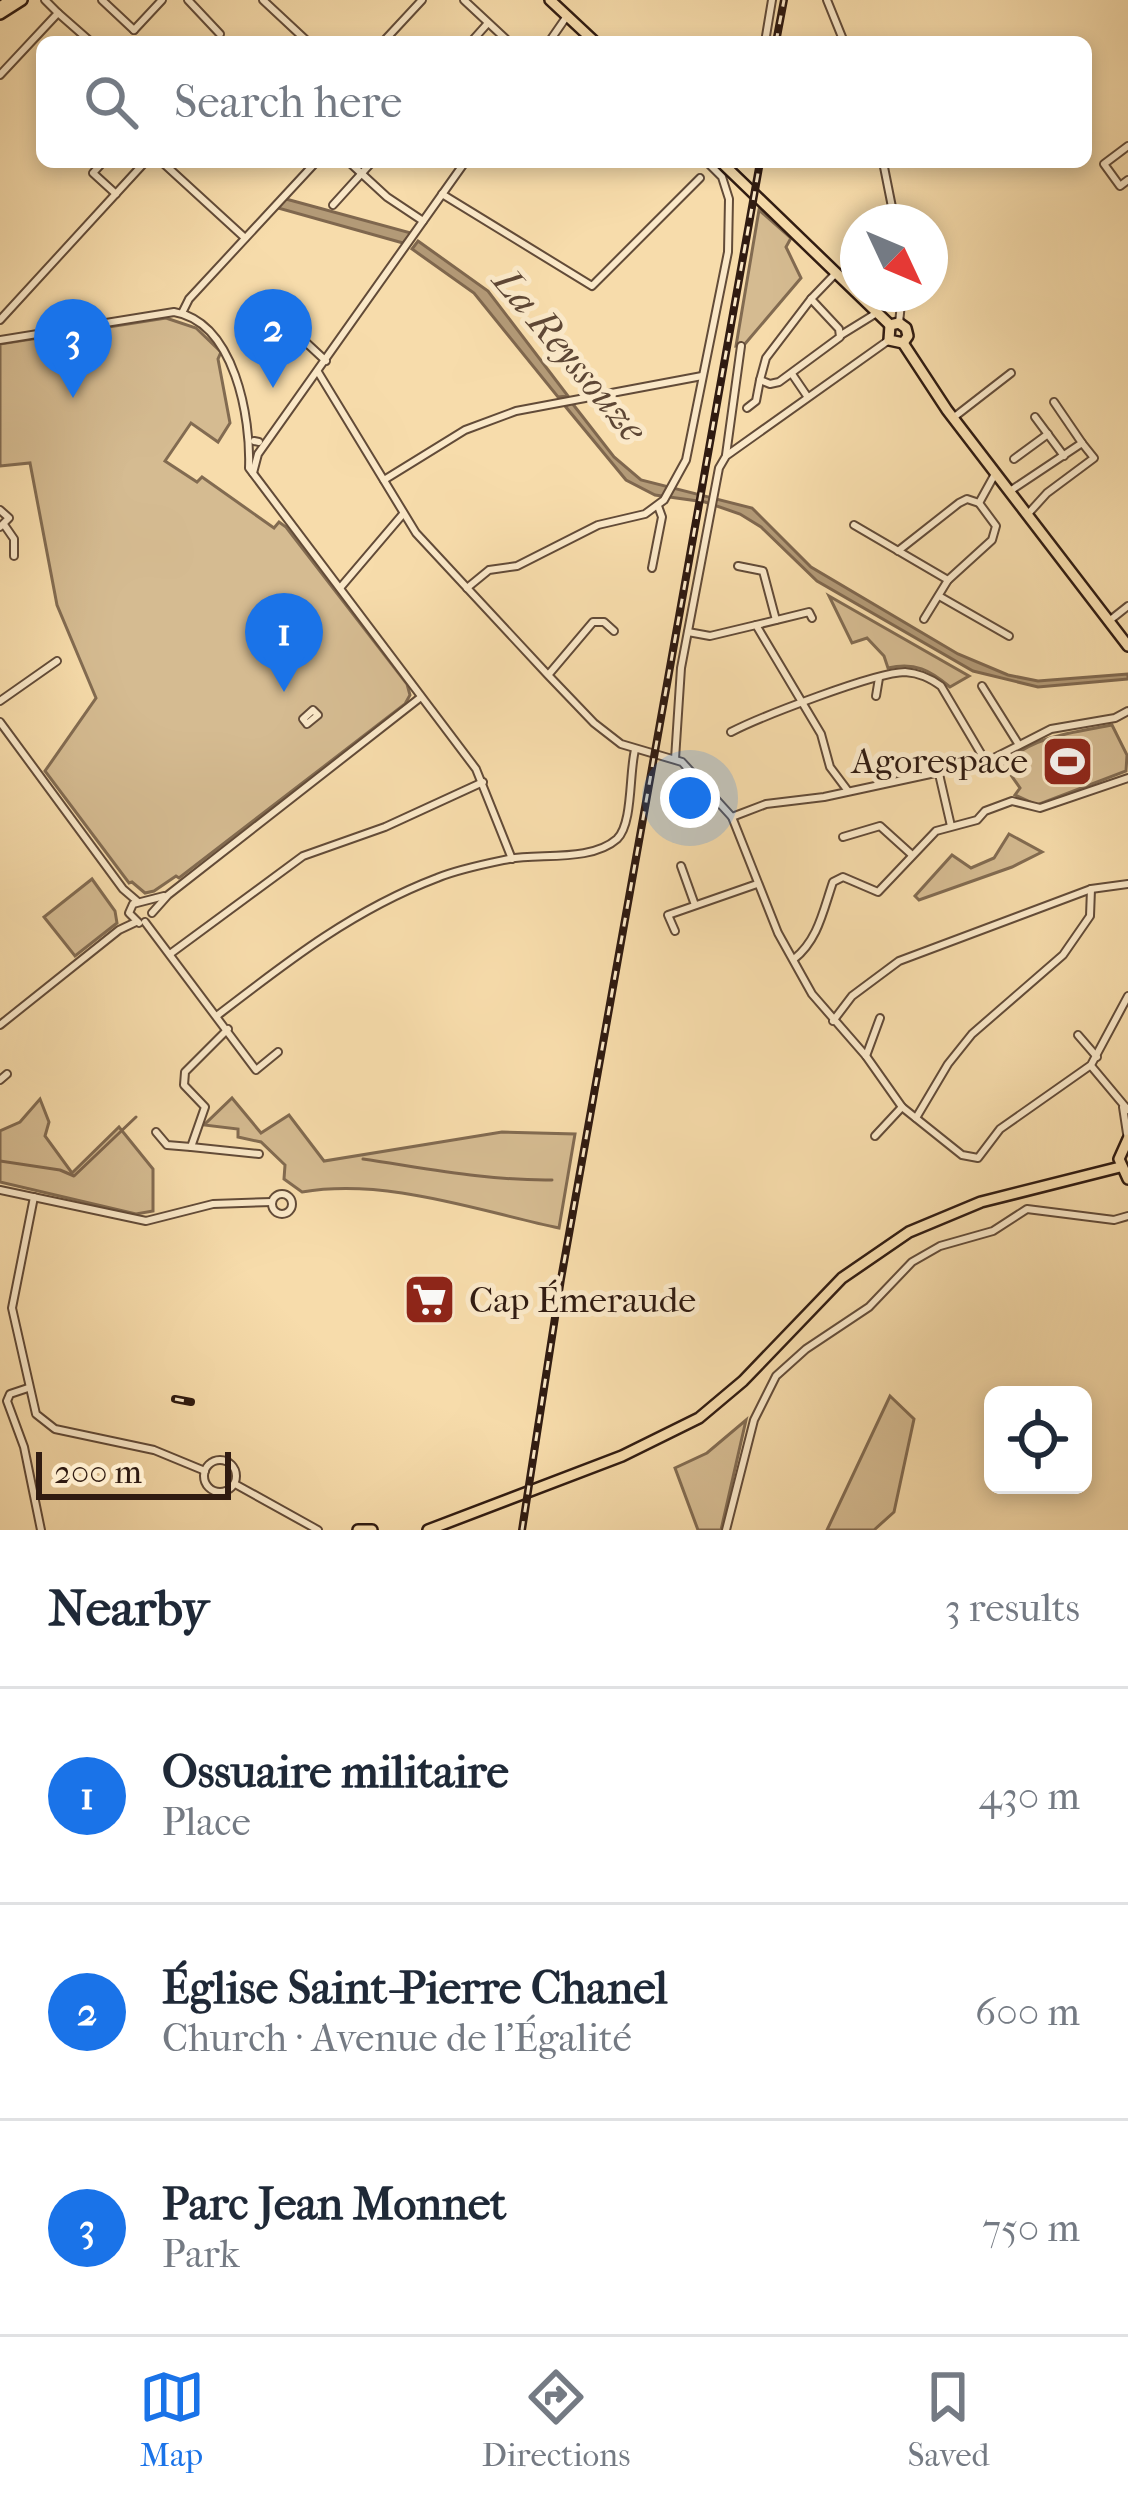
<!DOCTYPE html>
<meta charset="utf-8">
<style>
body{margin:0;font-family:"IM FELL French Canon",serif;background:#f2f2f3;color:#1f2937}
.controls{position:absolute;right:36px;bottom:36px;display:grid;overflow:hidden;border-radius:18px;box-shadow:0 6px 18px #0003}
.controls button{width:108px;height:108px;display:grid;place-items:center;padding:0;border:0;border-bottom:3px solid #e0e1e3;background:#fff;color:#1f2937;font:60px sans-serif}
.compass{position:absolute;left:840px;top:204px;width:108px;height:108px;border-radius:50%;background:#fff;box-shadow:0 6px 18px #0003;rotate:134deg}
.scale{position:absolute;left:36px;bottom:30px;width:195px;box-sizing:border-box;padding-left:12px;border:6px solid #301b11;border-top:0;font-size:33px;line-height:42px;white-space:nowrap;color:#301b11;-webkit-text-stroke:9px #fae8c8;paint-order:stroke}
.you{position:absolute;left:690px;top:798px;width:42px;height:42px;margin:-30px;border:9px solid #fff;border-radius:50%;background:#1a73e8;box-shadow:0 0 0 18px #1a73e833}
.badge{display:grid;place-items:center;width:78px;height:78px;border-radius:50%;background:#1a73e8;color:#fff;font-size:39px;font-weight:700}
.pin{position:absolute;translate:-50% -99px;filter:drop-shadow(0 3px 6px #0008)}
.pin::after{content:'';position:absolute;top:63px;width:42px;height:36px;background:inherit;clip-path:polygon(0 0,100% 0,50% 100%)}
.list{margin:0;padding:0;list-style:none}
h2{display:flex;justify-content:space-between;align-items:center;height:156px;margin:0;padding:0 48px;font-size:51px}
h2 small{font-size:39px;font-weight:400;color:#747a83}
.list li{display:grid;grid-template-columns:78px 1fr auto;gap:36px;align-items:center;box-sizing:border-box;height:216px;padding:0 48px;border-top:3px solid #e0e1e3}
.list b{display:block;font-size:45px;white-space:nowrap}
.list p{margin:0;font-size:39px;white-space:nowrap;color:#747a83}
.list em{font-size:39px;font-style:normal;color:#747a83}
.icon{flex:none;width:66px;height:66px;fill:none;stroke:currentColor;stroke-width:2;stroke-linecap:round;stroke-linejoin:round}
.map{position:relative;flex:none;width:1128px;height:1530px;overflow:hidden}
.search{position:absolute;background:#fff;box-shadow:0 6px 18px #0003;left:36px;right:36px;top:36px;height:132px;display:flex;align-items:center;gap:30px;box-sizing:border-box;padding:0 42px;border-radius:18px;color:#747a83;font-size:45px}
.sheet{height:804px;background:#fff}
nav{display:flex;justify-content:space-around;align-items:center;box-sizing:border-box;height:168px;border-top:3px solid #e0e1e3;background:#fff;font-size:33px;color:#747a83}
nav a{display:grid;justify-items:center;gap:6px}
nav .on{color:#1a73e8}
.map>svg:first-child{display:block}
.green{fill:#d5bb91;stroke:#826b51;stroke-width:3}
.water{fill:#b39a77;stroke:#7f674e;stroke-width:3}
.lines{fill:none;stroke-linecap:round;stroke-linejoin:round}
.stream{stroke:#7f674e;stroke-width:3}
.minor-casing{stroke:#624b38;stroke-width:10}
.major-casing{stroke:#301b11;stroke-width:14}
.minor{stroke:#fae8c8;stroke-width:6}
.major{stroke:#f7dcab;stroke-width:9}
.rail-casing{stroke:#301b11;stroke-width:8}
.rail{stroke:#fae8c8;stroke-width:3;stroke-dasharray:9;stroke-linecap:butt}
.labels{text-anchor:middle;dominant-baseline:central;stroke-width:10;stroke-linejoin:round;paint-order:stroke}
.poi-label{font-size:36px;fill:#301b11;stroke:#fae8c8;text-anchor:end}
.water-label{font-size:39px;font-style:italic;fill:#5e4735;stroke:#fae8c8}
</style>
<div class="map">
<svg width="1128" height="1530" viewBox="0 0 1128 1530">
<rect width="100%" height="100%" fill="#f7dcab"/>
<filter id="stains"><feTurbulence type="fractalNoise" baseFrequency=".00167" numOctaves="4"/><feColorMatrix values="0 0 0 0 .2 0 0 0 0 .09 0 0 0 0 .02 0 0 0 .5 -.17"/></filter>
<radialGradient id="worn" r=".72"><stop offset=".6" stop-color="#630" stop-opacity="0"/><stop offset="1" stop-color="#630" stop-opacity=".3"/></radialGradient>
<g class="green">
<polygon points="759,210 791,238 786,247 801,278 744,345 736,346"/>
<polygon points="166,318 196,328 221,352 218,359 230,423 218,442 191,423 165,461 197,482 202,477 274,528 279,522 286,527 407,684 410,695 405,704 179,878 176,876 154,891 145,893 132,882 129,883 45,771 96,698 57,605 30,463 0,466 0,344"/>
<path d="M829 596 969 676 950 687C930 670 915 662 888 668L884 656 867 638 852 643Z"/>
<path d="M1112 725 1127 755 1126 771 1037 805 1015 795 1020 788 1004 765C1030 736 1076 732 1112 725Z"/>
<polygon points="1009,834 1042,852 1012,867 919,900 915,896 952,855 971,868 994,858"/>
<polygon points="92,879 115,911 117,923 75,956 44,917"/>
<path d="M232 1098 261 1133 289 1115 324 1161 502 1132 575 1134 559 1228C475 1210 387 1178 302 1192L284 1179 285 1165 261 1142 238 1137V1129L204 1125Z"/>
<polygon points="40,1099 49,1122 45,1136 72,1173 119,1127 153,1169 153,1211 136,1214 0,1182 0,1131 20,1122"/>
<polygon points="890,1396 914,1419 894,1512 874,1530 827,1530"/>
<polygon points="746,1420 721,1530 698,1530 675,1468 707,1453"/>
</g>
<g class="water">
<polygon points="286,199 411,233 403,243 278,208"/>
<polygon points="418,241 488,291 568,396 558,397 474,293 412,249"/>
<polygon points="572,403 614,457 641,480 752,508 811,567 958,654 1008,675 1038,681 1128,674 1128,679 1038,687 973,671 817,581 761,527 740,514 705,502 655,495 626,480 565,406"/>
</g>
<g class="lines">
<g class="stream">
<path d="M363 1159C425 1168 490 1181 552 1180"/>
<polyline points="0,1161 60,1170 74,1176 136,1117"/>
</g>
<defs>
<g id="minor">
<polyline points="102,0 134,30"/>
<polyline points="188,0 220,34"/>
<polyline points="263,0 308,42"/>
<polyline points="464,0 509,42"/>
<polyline points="827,0 844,42"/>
<polyline points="58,13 91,42"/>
<polyline points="134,30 162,0"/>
<polyline points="383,42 422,0"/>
<polyline points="471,42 488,23"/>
<polyline points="549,42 567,16"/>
<polyline points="765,42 772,0"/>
<polyline points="0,75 58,13 45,0"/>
<polyline points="1128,146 1104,164 1120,186 1128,180"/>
<polyline points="103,162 93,173 116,194"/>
<polyline points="162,162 245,238"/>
<polyline points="349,162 387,197 423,221"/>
<polyline points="883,162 895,222"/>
<polyline points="442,194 592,286 700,178"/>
<polyline points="333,205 372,162"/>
<polygon points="811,299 839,329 840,337 779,382 770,384 760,380 766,358"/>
<polyline points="811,299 836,273"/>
<polyline points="182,313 189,299 316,162"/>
<polyline points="0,320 145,162"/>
<polyline points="284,322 326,361"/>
<polyline points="899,323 902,294"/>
<polyline points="841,335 875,314"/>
<path d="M0 340 174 312C235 322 251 419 249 468L476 769 512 859"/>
<polyline points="318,372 416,533 548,675 594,723 621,744 682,762 732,817 778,933 812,994 866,1056 902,1107 962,1155 978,1158 1000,1129 1091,1065 1128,996"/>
<polyline points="792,374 807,396"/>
<polyline points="1054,402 1082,443"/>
<polyline points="747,408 756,401 760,380"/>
<polyline points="1035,417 1064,456"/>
<polyline points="953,418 1011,373"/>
<polyline points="254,441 259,442"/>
<polyline points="726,455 741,346"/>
<polyline points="1014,459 1048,434"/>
<polyline points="253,473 258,454 465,162"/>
<polyline points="384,480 465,430 516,411 702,376"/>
<polyline points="1010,491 1082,443 1094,458 1047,493 1027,515"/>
<polyline points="0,510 9,518 0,527"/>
<polyline points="854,525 948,580"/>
<polyline points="5,526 14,539 14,556"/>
<polyline points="898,551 959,503 967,499 979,503 995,474"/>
<polyline points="738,566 763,571 776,620"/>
<polyline points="652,568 662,517 658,506"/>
<polyline points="340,588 403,514"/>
<polyline points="467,588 489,570 517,566 598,525 645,514 664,500 686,460 728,252 729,199 722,177 707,162"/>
<polyline points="939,596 1009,636"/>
<polyline points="924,619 948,580 992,540 996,526 979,503"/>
<polyline points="1109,621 1128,606"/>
<polyline points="756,625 809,612 812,618"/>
<polyline points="688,632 710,636 756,625 821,734 830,767 848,791"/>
<polyline points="549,674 593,622 604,622 614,631"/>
<polyline points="982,686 1019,745"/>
<polyline points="876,696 879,678"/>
<polyline points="0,701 57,661"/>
<polygon points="313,710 318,715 307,724 303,719"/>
<polyline points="0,722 123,889 137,901"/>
<path d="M731 732C760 717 876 672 905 672 920 673 930 678 941 686L986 762"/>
<polyline points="675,759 681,668 719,468 726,456 889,340"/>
<polyline points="939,774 951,826"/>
<polyline points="732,817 766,804 824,797 986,762 1051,729 1115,718 1128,711"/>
<polyline points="843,837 880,826 911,854"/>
<polyline points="681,866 695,905"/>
<polyline points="152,913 168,895 421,697"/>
<polyline points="145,922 256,1070 278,1052"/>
<polyline points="139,923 129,913 133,904 164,896"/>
<polyline points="675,931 668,915 757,884"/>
<polyline points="170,954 303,856 385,827 483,782"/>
<path d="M794 959C818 940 823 911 833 882L843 877 878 892 936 831 977 820 985 811 1012 801 1040 808 1128 778"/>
<path d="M218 1015C288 961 353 910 437 878 459 869 485 864 509 859 540 853 591 862 617 839 633 824 629 773 635 750"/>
<polyline points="833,1021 852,996 899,961 1091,889 1128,884"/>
<polyline points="0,1025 119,930 136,922"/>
<polyline points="228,1029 185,1072 184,1085 205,1107 191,1147 259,1154"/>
<polyline points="1078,1035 1097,1057"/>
<polyline points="866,1056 880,1018"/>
<polyline points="1092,1067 1128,1110"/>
<polyline points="0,1080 7,1074"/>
<polyline points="1123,1107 1128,1140"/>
<polyline points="916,1118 948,1064 972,1034 1063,955 1090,916 1091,889"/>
<polyline points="156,1132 167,1145 191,1147"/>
<polyline points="875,1136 902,1107"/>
<polyline points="0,1190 146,1221 213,1204 272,1202"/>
<circle cx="282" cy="1204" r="10"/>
<polyline points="34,1197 12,1308 36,1414 55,1429 154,1450 205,1471"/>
<polyline points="28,1388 10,1394 7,1401 24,1447 41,1530"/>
<circle cx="220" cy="1476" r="16"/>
<polyline points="235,1484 318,1530"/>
<polyline points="726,1530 754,1420 776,1376 806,1349 869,1307 912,1262 940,1246 993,1231 1027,1209 1114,1220 1128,1216"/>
</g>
<g id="major">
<polyline points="550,0 595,42"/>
<polyline points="0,7 10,0"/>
<polyline points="0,14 22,0"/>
<polyline points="721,162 890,325"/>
<polyline points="890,325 899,323 906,328 908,336 903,343"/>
<polyline points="890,325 889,340 903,343"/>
<polyline points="903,343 947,410 1128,646"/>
<polyline points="1128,1139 1119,1159 1128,1179"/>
<polyline points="358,1530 372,1530"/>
<polyline points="428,1530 622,1456 699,1418 743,1381 842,1278 909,1232 981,1202 1120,1167"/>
</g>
</defs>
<use href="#minor" class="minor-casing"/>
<use href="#major" class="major-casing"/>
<use href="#minor" class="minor"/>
<use href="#major" class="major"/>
<defs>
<g id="rail">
<polyline points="776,42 784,0"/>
<polyline points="175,1399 191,1402"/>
<polyline points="522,1530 561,1279 760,162"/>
</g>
</defs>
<use href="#rail" class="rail-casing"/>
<use href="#rail" class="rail"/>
</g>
<defs>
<symbol id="stadium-square" viewBox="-11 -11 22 22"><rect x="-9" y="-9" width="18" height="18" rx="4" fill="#8f2418" stroke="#fae8c8"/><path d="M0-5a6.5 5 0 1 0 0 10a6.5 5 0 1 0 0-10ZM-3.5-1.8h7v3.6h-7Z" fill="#fff"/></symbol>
<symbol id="supermarket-square" viewBox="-11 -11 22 22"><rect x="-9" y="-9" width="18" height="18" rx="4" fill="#8f2418" stroke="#fae8c8"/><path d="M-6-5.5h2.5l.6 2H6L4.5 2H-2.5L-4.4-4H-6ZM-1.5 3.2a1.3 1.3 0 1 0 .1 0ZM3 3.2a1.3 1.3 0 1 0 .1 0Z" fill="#fff"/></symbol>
</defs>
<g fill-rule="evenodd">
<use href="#stadium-square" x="1038" y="732" width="59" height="59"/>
<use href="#supermarket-square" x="400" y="1270" width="59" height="59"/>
</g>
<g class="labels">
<g class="poi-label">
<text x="1028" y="761">Agorespace</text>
<text x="469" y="1300" text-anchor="start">Cap Émeraude</text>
</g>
<g class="water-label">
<text transform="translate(570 355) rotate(50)">La Reyssouze</text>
</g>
</g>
<rect width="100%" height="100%" filter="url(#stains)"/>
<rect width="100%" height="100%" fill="url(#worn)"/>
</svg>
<div class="controls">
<button><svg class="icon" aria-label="locate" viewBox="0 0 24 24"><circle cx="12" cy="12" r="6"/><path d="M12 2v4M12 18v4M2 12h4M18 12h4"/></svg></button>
</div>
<svg class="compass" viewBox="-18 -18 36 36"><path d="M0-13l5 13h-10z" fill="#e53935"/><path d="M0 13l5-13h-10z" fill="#747a83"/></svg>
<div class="scale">200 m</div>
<div class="you"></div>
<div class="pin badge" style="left:284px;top:692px">1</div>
<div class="pin badge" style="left:273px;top:388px">2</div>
<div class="pin badge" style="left:73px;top:398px">3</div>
<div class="search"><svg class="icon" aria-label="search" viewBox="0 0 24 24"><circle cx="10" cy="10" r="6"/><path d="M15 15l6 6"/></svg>Search here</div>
</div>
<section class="sheet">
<h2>Nearby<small>3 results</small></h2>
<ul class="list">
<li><span class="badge">1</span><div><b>Ossuaire militaire</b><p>Place</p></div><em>430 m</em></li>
<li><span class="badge">2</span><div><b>Église Saint-Pierre Chanel</b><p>Church · Avenue de l'Égalité</p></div><em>600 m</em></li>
<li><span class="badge">3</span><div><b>Parc Jean Monnet</b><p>Park</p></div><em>750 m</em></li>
</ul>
</section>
<nav>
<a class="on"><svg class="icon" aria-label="map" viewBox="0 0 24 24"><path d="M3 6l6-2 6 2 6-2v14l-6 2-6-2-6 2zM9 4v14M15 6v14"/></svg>Map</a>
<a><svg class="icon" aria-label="directions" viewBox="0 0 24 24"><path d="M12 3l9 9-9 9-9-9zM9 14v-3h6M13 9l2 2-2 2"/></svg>Directions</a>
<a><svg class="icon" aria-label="saved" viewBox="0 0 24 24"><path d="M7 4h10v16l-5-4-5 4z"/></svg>Saved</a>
</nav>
